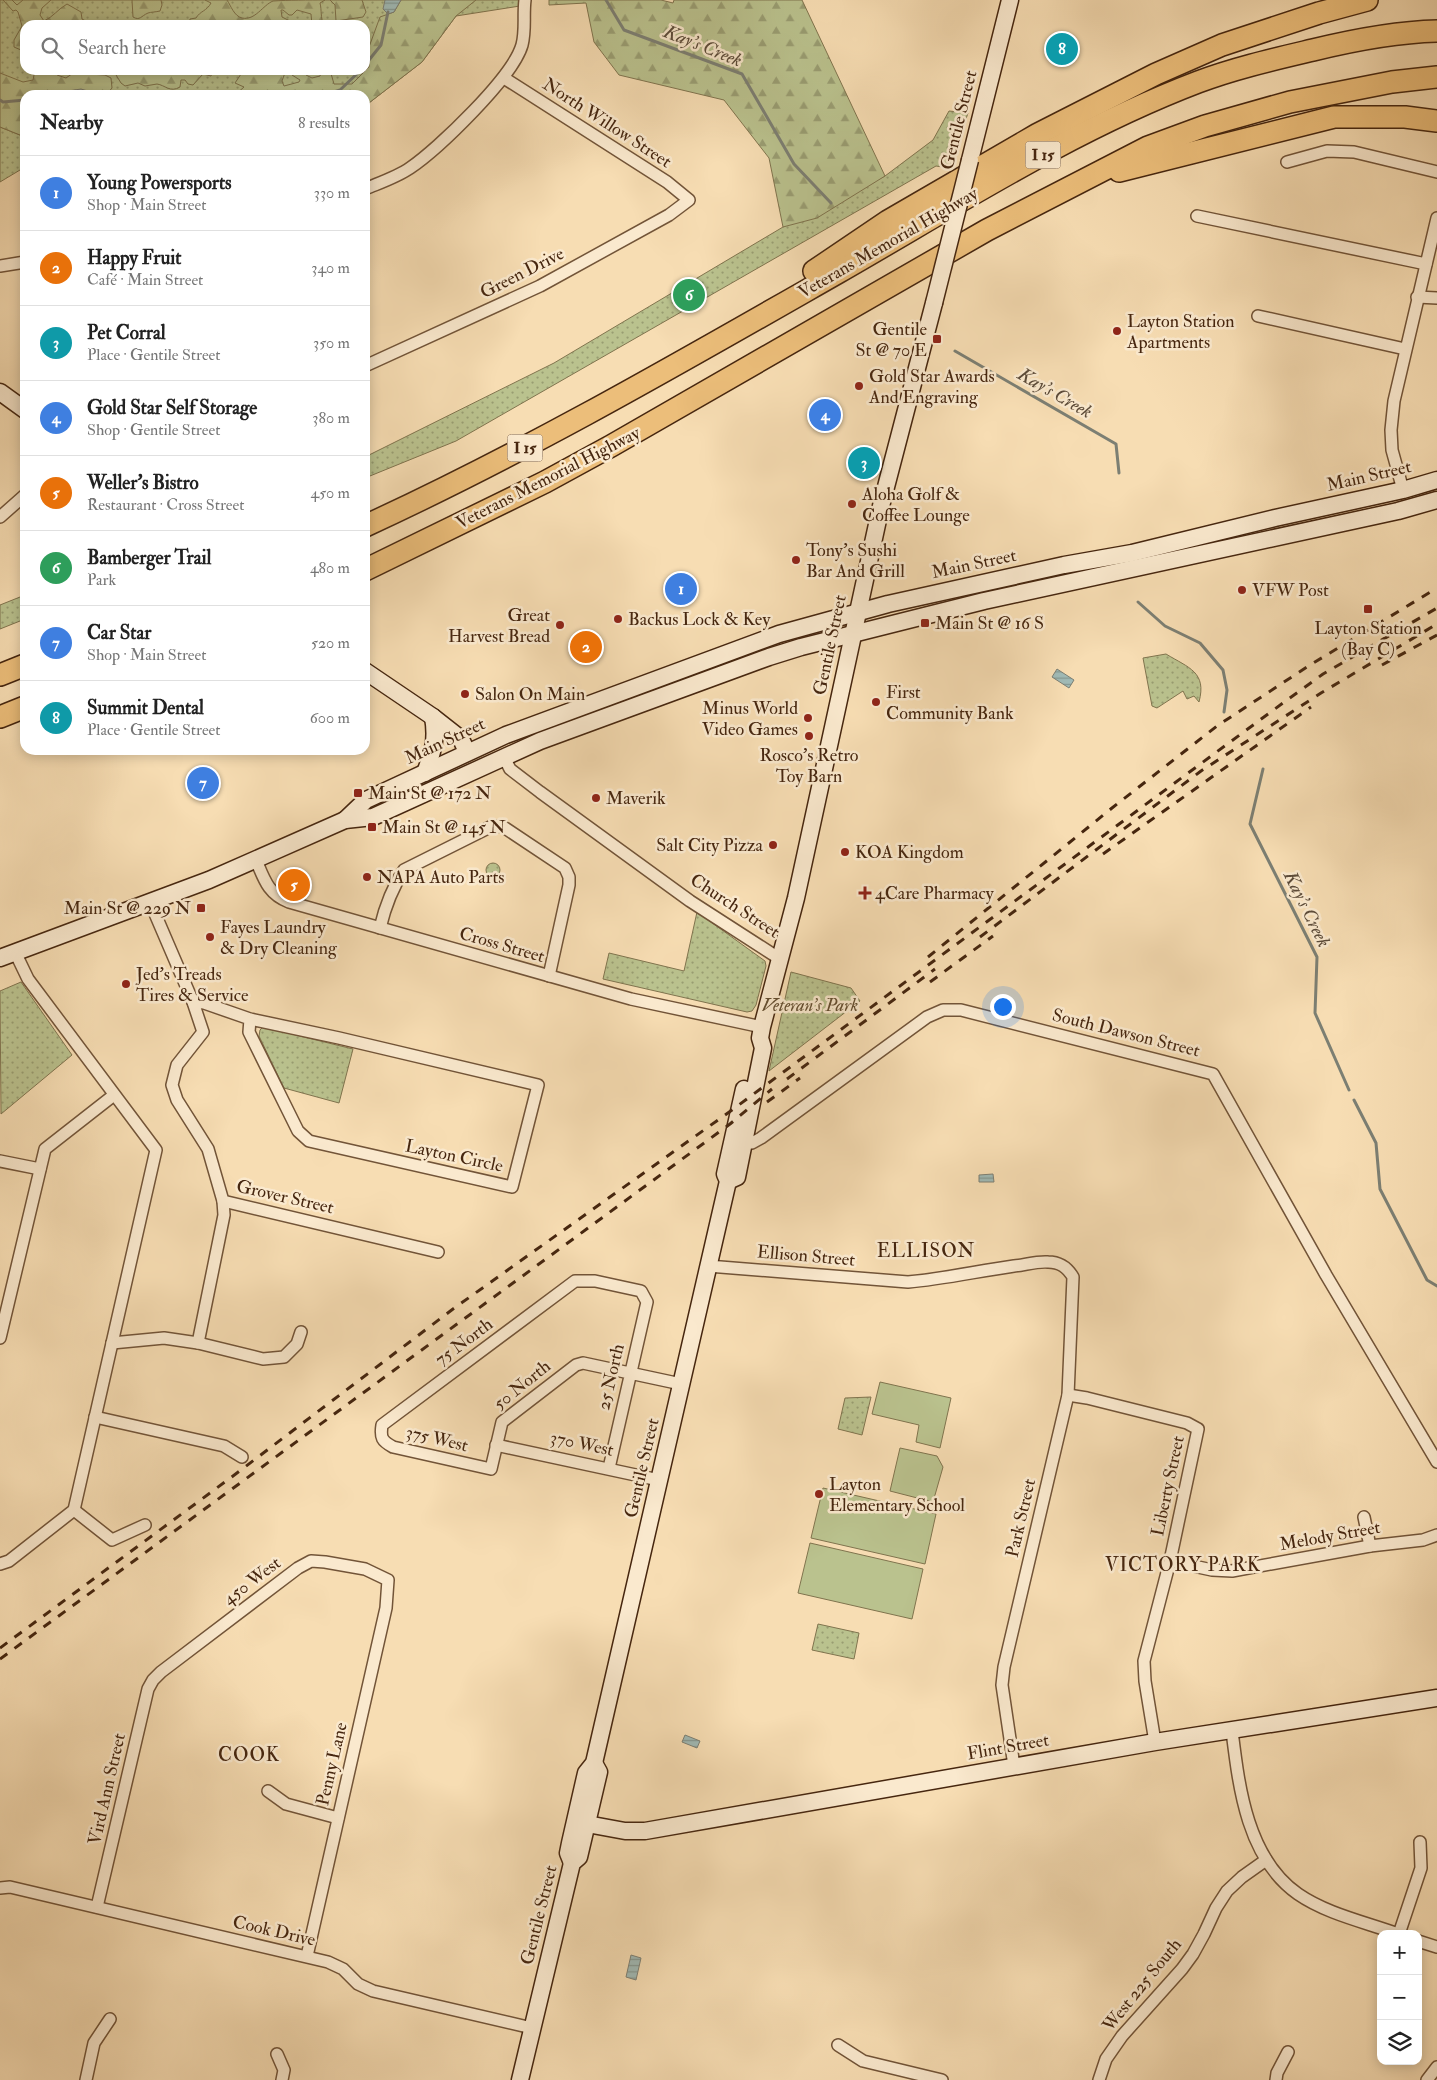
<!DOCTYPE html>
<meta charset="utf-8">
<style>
body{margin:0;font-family:"IM FELL Double Pica",serif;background:#f2f2f2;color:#222}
.controls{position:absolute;right:15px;bottom:15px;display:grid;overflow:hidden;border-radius:10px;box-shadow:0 2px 12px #0003}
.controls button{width:45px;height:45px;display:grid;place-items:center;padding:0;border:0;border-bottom:1px solid #e0e0e0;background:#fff;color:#222;font:25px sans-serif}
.you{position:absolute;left:1002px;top:1006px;width:18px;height:18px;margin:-12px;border:4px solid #fff;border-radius:50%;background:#1a73e8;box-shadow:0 0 0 8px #1a73e833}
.badge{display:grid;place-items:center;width:32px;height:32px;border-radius:50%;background:#ea580c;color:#fff;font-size:16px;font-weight:700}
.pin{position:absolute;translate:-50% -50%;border:2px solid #fff;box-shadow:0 1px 5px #0006}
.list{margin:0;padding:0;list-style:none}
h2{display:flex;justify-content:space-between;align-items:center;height:65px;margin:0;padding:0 20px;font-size:21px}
h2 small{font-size:16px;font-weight:400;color:#767676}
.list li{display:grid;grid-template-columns:32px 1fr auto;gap:15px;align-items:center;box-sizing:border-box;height:75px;padding:0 20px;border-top:1px solid #e0e0e0}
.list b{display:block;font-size:19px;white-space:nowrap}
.list p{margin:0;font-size:16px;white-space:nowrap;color:#767676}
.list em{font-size:16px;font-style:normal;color:#767676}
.icon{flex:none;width:28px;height:28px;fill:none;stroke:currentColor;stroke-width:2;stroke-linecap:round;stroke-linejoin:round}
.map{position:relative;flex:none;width:1437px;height:2080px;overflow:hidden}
.search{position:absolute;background:#fff;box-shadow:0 2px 12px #0003;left:20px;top:20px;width:350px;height:55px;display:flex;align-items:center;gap:12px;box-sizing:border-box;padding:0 18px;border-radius:15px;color:#767676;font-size:19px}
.panel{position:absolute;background:#fff;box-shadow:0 2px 12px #0003;left:20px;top:90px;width:350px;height:665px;border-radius:15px}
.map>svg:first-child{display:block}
.green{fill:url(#green-dots);stroke:#80744e;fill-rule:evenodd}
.forest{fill:url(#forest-firs);stroke:#80744e}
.pitch{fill:#bac28e;stroke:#80744e}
.water{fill:url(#water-rules);stroke:#7c7f73}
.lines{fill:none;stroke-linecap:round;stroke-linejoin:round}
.stream{stroke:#7c7f73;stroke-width:3}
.street-casing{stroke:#725438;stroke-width:14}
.secondary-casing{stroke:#46260f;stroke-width:19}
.highway-casing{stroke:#46260f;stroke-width:24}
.street{stroke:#fae9ce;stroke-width:11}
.secondary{stroke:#fae9ce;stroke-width:16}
.highway{stroke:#ecbe7a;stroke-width:21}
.rail{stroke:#46260f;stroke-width:3;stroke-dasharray:9 9;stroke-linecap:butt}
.secondary-bridge-casing{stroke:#46260f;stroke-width:19;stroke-linecap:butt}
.secondary-bridge{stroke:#fae9ce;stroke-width:16}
.poi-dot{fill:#8f2418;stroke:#fae9ce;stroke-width:2}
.labels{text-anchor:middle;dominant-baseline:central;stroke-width:5;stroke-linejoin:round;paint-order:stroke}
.shield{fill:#fae9ce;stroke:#7c6048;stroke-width:1}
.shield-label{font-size:16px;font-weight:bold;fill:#46260f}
.street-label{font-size:18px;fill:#46260f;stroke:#fae9ce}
.poi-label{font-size:18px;fill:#46260f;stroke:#fae9ce;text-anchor:start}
.park-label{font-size:18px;font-style:italic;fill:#634d2f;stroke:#fae9ce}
.water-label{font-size:19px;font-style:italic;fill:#5c4b39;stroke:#fae9ce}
.neighbourhood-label{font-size:19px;letter-spacing:1px;fill:#46260f;stroke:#fae9ce}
</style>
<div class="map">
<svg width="1437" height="2080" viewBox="0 0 1437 2080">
<defs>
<pattern id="green-dots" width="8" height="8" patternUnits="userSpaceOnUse" patternTransform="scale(1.25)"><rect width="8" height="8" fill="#bac28e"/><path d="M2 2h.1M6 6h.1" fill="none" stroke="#999d72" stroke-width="1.8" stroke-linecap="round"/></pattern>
<pattern id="forest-firs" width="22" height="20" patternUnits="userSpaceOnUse" patternTransform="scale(1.25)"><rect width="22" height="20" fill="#bac28e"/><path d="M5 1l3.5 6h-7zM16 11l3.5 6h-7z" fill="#999d72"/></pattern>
<pattern id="water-rules" width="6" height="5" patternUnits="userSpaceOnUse" patternTransform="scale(1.25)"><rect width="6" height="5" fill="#a0bab6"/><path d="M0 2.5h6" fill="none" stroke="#849792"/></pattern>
</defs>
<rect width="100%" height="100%" fill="#f7ddb3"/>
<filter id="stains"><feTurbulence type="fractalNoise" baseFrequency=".004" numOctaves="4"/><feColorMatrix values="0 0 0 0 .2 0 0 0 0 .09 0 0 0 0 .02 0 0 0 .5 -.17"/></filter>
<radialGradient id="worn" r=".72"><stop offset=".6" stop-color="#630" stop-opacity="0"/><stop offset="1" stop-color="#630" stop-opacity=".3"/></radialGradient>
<g class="green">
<path d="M0 0H521L520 6 456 16 422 62 365 106V95H25L0 91ZM25 25H365V70H25Z"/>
<polygon points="949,111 968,113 949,168 936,166 456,441 365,478 365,457 554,363 783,227 885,176 933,140"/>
<polygon points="0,127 25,137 25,167 0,182"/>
<polygon points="25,595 25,619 0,629 0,605"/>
<path d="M1166 654C1189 668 1207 672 1199 702L1194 696 1187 699 1183 691 1157 708 1152 706 1143 658Z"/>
<circle cx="493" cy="870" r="7"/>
<polygon points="697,912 765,961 766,966 756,1005 752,1011 747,1012 603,979 609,953 684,971"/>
<polygon points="791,972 851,988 860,1001 769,1071"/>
<polygon points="21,982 72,1055 1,1114 0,991"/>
<polygon points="263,1027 353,1049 339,1103 284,1088 259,1036 260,1030"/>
<polygon points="871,1397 862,1435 838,1429 845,1398"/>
<polygon points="818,1624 859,1633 854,1659 812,1650"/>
</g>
<g class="forest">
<path d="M3 0H12L17 5 23 0H51L42 8 40 15 44 21C53 17 58 9 67 4L81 12 82 19 93 25H25V48L21 50 14 47V40L22 26 18 12 16 10 13 11Z"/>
<path d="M132 0H161L162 5 160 11C156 12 151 12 148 13 141 16 140 21 133 17Z"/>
<path d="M205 0H227C231 6 234 16 242 18 255 21 263 5 273 1 288 0 309 0 325 0L320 3C322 11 320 17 324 25H312L311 14 297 10 292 15H289L283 10H281L282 17 298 25H189L190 19 196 18C200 11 207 11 211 3Z"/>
<polygon points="330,0 362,0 366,12 363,17 336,21 335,5"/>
<polygon points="401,0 476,0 456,16 422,62 365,106 365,95 235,95 244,87 235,83 241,74 238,70 286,70 282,81 284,86 299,82 300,80 292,75 292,70 309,70 306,75 312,78 320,76 322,70 330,70 334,84 352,84 369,67 369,47 380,17 394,12"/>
<polygon points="549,0 661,0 673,3 674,0 802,0 885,176 817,218 783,227 769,158 724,100 619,75 594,42 586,3 549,5"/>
<polygon points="35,70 53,70 57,75 66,78 76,71 82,70 89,74 105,75 111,78 112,88 106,95 25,95 25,137 0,127 0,73 23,82 33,80"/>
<path d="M113 70H213L211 76 203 74 193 85 188 84 185 80H181L180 87C170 93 165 85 157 84L145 86 138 83 125 86 121 83Z"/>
</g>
<g class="pitch">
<polygon points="880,1382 951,1398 940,1448 916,1442 919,1425 872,1414"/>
<polygon points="900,1448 937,1456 943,1467 933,1502 890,1491"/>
<polygon points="823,1488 936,1514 925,1564 811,1538"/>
<polygon points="810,1543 923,1569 912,1619 798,1593"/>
</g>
<g class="water">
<polygon points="385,0 401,0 394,12 388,14 383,9"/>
<path d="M81 89C92 93 102 91 114 95H67L68 91Z"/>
<polygon points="1057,669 1074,680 1069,688 1052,677"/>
<polygon points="993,1174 994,1182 979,1182 979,1175"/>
<polygon points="685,1735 700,1741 697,1748 682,1742"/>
<polygon points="631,1955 641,1958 636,1980 626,1977"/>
</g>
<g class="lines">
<g class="stream">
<polyline points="606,0 624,30 742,74 794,164 831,203"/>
<polyline points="365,65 381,45 388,12"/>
<polyline points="325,95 340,90 361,70"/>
<polyline points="0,100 3,102 25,100"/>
<polyline points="955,351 1116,444 1119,473"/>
<polyline points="1138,602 1165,626 1200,643 1223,670 1227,690 1224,712"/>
<polyline points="1263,769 1250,824 1317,957 1315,1013 1349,1090"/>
<polyline points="1354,1100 1376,1143 1380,1189 1427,1280 1437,1286"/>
</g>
<defs>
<g id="street">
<polyline points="1287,162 1327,151 1354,152 1437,172"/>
<path d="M365 189C379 183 397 177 410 168 438 149 513 77 522 45 526 30 523 15 525 0"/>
<polyline points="1197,216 1426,264"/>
<polyline points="0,266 25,262"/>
<polyline points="1417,297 1437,298"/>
<polyline points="1258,316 1405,349"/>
<polyline points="365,366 540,286 669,215 689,200 667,182 504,78"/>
<polyline points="1403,490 1392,450 1391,430 1394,401 1437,218"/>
<polyline points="0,517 25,495"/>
<polyline points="504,757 510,769 540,792 690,901 780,959"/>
<path d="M256 860C264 879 268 894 289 902L631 999 762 1027"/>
<polyline points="150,902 193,1002 203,1032 177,1065 172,1085 177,1100 208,1149 223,1201 438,1252"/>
<path d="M380 928C385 907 392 888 404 870L490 827 502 826 565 868 569 877V885L549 976"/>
<polyline points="193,1002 204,1003 250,1019 339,1038 538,1085 512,1187 309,1141 298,1131 249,1032 250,1019"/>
<polyline points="745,1142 752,1143 761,1138 927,1017 943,1010 961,1010 1213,1074 1326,1275 1437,1462"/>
<polyline points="0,1161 40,1169"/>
<path d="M708 1266 908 1282C943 1279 978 1271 1014 1266 1025 1265 1037 1261 1048 1262 1060 1262 1067 1267 1073 1277L1068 1395 1004 1667 1002 1685 1014 1766"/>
<polyline points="0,1338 45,1149 114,1095"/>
<polyline points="112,1343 164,1338 198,1343 263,1359 284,1357 297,1344 301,1332"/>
<polyline points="198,1343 224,1215 223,1201"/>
<polyline points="1068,1395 1087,1398 1187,1423 1198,1429 1170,1561 1144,1661 1145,1681 1155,1742"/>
<polyline points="95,1417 224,1446 242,1457"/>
<polyline points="496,1445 659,1480"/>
<path d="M609 1468 647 1302 641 1291 595 1281H575L382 1425C380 1438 382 1441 393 1447L491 1469 502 1422 576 1365 583 1363 681 1384"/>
<polyline points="74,1510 112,1540 145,1525"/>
<polyline points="1364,1517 1370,1546"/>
<polyline points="1170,1561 1212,1570 1232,1571 1370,1546 1423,1540 1437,1535"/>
<polyline points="0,1564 9,1561 74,1510 156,1150 28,979 15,952"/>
<path d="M1232 1731C1239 1788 1247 1858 1298 1894 1327 1914 1365 1922 1398 1934"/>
<polyline points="268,1791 286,1804 338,1818"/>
<polyline points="0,1888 10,1887 328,1962 343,1969 358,1984 373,1991 532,2028"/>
<polyline points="97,1907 148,1689 153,1680 161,1672 298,1568 311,1561 325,1562 365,1569 388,1580 386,1608 307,1956"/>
<polyline points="1399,1934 1421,1868 1420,1842"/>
<polyline points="1418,1941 1437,1947"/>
<polyline points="838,2045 863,2061 942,2080"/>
<polyline points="277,2054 284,2070 282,2080"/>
<polyline points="86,2080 94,2043 110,2019"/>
<polyline points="1099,2080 1106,2059 1122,2036 1182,1969 1193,1954 1204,1934 1216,1908 1227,1891 1242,1877 1266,1860"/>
<polyline points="1276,2080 1277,2073 1288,2052"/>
<polyline points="1427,2080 1437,2067"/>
</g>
<g id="secondary">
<polyline points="970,160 1010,0"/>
<polyline points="0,392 25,410"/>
<polyline points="365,671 433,717 461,739 467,752"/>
<path d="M425 773C433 751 437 740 433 717"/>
<polyline points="345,820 366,800 506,735 779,634 888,604 1064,565 1132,553 1275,518 1403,490 1437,480"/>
<polyline points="0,958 209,880 345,820 373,817 540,741 769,657 801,647 984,601 1398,511 1437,500"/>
<polyline points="728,1181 737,1177 763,1048 760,1038 762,1027 796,898 881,506 934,303"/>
<polyline points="587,1824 625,1831 645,1831 1155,1742 1437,1698"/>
<polyline points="572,1863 568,1853 570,1843 586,1773 594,1763 728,1181 725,1174 744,1089"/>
<polyline points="520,2080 572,1863 579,1857 599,1772 594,1763"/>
</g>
<g id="highway">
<polyline points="1119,171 1334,117 1405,117 1437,121"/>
<polyline points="814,271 888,221 1038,134 1156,74 1222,45 1319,13 1367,0"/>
<path d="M365 526C528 451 683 361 839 272 956 205 1072 130 1198 82 1235 68 1275 59 1313 50 1354 40 1395 32 1437 31"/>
<polyline points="365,570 545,482 611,446 987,230 1148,147 1205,126 1290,102 1392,82 1437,77"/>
<polyline points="0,675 25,665"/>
<polyline points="0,717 25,707"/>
</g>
</defs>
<use href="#street" class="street-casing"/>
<use href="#secondary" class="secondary-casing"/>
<use href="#highway" class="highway-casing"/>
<use href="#street" class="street"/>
<use href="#secondary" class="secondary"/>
<use href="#highway" class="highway"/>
<g class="rail">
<polyline points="1382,665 1437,635"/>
<polyline points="1103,854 1311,707"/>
<polyline points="980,937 1201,771 1321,693 1437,624"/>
<polyline points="928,957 1112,808 1217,726 1310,665 1437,588"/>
<polyline points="930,982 993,936"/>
<polyline points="787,1079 935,969"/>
<polyline points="767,1102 800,1078"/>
<polyline points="0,1648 233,1476 453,1309 732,1110 1287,700 1323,674 1437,608"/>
<polyline points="0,1659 730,1124 772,1089"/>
</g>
<defs>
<polyline id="secondary-bridge" points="934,303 970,160"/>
</defs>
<use href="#secondary-bridge" class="secondary-bridge-casing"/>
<use href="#secondary-bridge" class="secondary-bridge"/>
</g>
<g class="poi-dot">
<circle cx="1117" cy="331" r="5"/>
<rect x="932" y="334" width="10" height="10" rx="2.5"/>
<circle cx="859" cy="386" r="5"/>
<circle cx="852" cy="504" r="5"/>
<circle cx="796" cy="560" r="5"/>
<circle cx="1242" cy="590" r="5"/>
<rect x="1363" y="604" width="10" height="10" rx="2.5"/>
<circle cx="618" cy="619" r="5"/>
<rect x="920" y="618" width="10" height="10" rx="2.5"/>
<circle cx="560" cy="625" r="5"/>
<circle cx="465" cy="694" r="5"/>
<circle cx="876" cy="702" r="5"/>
<circle cx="808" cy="718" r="5"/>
<circle cx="809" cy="736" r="5"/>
<rect x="353" y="788" width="10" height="10" rx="2.5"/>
<circle cx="596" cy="798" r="5"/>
<rect x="367" y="822" width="10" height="10" rx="2.5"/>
<circle cx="773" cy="845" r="5"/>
<circle cx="845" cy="852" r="5"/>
<circle cx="367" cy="877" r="5"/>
<path d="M862.5 885.5h5v5h5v5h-5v5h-5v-5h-5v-5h5z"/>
<rect x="196" y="903" width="10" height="10" rx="2.5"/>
<circle cx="210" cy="937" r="5"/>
<circle cx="126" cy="984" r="5"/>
<circle cx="819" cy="1494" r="5"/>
</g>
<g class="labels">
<g class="shield">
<rect x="1025.5" y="141.5" width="35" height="27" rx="4"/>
<rect x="507.5" y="434.5" width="35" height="27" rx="4"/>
</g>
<g class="shield-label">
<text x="1043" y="155">I 15</text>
<text x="525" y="448">I 15</text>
</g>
<g class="street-label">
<text transform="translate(959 120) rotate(-76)">Gentile Street</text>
<text transform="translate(607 123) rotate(33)">North Willow Street</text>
<text transform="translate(888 243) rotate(-30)">Veterans Memorial Highway</text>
<text transform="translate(522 273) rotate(-27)">Green Drive</text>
<text transform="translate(1369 476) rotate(-13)">Main Street</text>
<text transform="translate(548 478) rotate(-27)">Veterans Memorial Highway</text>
<text transform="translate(974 564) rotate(-12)">Main Street</text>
<text transform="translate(830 645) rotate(-78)">Gentile Street</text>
<text transform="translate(445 741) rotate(-25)">Main Street</text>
<text transform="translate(735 906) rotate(33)">Church Street</text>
<text transform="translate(502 945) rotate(16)">Cross Street</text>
<text transform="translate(1126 1033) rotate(14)">South Dawson Street</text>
<text transform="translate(454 1156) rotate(12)">Layton Circle</text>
<text transform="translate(285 1197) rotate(13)">Grover Street</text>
<text transform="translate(806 1256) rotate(5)">Ellison Street</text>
<text transform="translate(464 1342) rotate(-37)">75 North</text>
<text transform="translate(611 1377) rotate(-77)">25 North</text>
<text transform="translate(522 1385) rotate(-39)">50 North</text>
<text transform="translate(437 1439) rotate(13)">375 West</text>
<text transform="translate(582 1444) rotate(12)">370 West</text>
<text transform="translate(642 1468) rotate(-77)">Gentile Street</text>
<text transform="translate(1168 1486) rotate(-78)">Liberty Street</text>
<text transform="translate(1021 1518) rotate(-77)">Park Street</text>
<text transform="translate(1330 1536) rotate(-10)">Melody Street</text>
<text transform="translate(252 1581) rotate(-37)">450 West</text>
<text transform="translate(1008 1747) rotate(-10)">Flint Street</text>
<text transform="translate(332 1764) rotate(-77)">Penny Lane</text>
<text transform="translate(107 1789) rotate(-77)">Vird Ann Street</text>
<text transform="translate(539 1915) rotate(-76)">Gentile Street</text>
<text transform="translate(274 1931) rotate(13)">Cook Drive</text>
<text transform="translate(1142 1985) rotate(-51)">West 225 South</text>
</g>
<g class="poi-label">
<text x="1127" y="321">Layton Station<tspan x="1127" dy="21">Apartments</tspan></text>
<text x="927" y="329" text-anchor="end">Gentile<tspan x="927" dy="21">St @ 70 E</tspan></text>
<text x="869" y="376">Gold Star Awards<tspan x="869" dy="21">And Engraving</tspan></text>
<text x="862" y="494">Aloha Golf &amp;<tspan x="862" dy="21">Coffee Lounge</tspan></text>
<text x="806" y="550">Tony's Sushi<tspan x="806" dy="21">Bar And Grill</tspan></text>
<text x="1252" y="590">VFW Post</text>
<text x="550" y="615" text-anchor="end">Great<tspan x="550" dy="21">Harvest Bread</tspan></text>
<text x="628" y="619">Backus Lock &amp; Key</text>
<text x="935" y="623">Main St @ 16 S</text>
<text x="1368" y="628" text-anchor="middle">Layton Station<tspan x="1368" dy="21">(Bay C)</tspan></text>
<text x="886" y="692">First<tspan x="886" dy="21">Community Bank</tspan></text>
<text x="475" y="694">Salon On Main</text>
<text x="798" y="708" text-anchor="end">Minus World<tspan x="798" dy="21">Video Games</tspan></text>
<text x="809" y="755" text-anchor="middle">Rosco's Retro<tspan x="809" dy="21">Toy Barn</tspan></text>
<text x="368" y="793">Main St @ 172 N</text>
<text x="606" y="798">Maverik</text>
<text x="382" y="827">Main St @ 145 N</text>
<text x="763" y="845" text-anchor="end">Salt City Pizza</text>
<text x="855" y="852">KOA Kingdom</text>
<text x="377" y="877">NAPA Auto Parts</text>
<text x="875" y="893">4Care Pharmacy</text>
<text x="191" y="908" text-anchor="end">Main St @ 229 N</text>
<text x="220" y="927">Fayes Laundry<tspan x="220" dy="21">&amp; Dry Cleaning</tspan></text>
<text x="136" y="974">Jed's Treads<tspan x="136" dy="21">Tires &amp; Service</tspan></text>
<text x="829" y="1484">Layton<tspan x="829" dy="21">Elementary School</tspan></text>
</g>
<g class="park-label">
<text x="810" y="1005">Veteran's Park</text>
</g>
<g class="water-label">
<text transform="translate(703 46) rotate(22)">Kay's Creek</text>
<text transform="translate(1055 393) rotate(30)">Kay's Creek</text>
<text transform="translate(1307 909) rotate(64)">Kay's Creek</text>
</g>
<g class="neighbourhood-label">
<text x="926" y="1251">ELLISON</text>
<text x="1183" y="1565">VICTORY PARK</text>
<text x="249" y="1755">COOK</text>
</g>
</g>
<rect width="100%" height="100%" filter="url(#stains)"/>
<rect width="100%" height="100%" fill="url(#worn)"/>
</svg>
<div class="controls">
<button>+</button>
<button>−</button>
<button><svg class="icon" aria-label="layers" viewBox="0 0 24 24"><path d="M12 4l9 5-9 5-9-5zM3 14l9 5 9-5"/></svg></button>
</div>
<div class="you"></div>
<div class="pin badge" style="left:681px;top:589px;background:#3f7fe0">1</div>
<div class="pin badge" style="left:586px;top:647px;background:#e8710a">2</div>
<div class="pin badge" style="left:864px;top:463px;background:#0f9aa8">3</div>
<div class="pin badge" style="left:825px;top:415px;background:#3f7fe0">4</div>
<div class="pin badge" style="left:294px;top:885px;background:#e8710a">5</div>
<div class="pin badge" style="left:689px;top:295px;background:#2e9e5b">6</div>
<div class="pin badge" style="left:203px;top:783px;background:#3f7fe0">7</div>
<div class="pin badge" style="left:1062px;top:49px;background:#0f9aa8">8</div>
<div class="search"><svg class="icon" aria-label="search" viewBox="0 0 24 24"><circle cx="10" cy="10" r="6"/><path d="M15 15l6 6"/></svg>Search here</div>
<section class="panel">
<h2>Nearby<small>8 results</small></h2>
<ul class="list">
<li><span class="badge" style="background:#3f7fe0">1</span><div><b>Young Powersports</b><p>Shop · Main Street</p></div><em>330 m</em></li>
<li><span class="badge" style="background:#e8710a">2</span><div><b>Happy Fruit</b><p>Café · Main Street</p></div><em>340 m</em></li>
<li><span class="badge" style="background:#0f9aa8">3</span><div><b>Pet Corral</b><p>Place · Gentile Street</p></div><em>350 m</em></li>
<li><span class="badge" style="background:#3f7fe0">4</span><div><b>Gold Star Self Storage</b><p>Shop · Gentile Street</p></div><em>380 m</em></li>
<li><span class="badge" style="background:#e8710a">5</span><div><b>Weller's Bistro</b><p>Restaurant · Cross Street</p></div><em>450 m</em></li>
<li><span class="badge" style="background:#2e9e5b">6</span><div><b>Bamberger Trail</b><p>Park</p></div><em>480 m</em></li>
<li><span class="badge" style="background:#3f7fe0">7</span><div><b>Car Star</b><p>Shop · Main Street</p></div><em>520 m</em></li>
<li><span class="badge" style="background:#0f9aa8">8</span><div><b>Summit Dental</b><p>Place · Gentile Street</p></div><em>600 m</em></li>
</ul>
</section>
</div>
